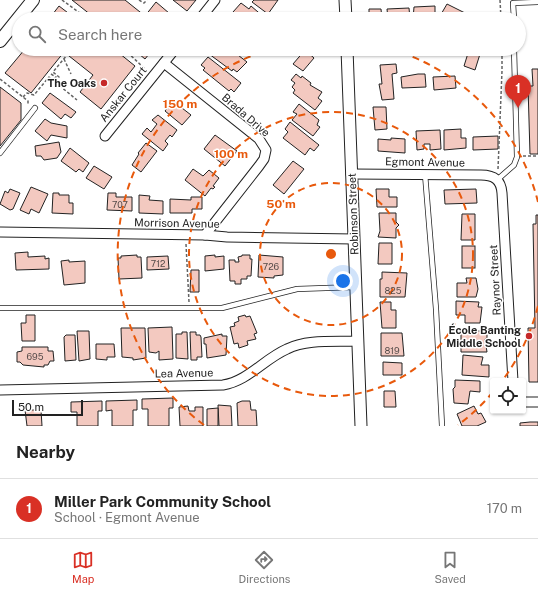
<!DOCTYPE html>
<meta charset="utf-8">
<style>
body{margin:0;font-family:"Public Sans",sans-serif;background:#f2f2f2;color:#222}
.controls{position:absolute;right:12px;bottom:12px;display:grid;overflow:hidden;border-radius:4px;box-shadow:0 1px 3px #0004}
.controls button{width:36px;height:36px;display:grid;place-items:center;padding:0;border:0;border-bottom:1px solid #e0e0e0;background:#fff;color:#222;font:20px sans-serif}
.scale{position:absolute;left:12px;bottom:10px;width:71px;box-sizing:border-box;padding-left:4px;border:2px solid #222;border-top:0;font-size:11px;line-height:14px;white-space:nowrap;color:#222;-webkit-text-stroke:3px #fff;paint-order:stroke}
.you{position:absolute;left:343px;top:281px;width:14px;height:14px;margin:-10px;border:3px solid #fff;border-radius:50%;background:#1a73e8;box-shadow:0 0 0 6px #1a73e833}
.badge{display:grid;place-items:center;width:26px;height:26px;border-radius:50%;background:#d93025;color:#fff;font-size:13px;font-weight:700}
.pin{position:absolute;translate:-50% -33px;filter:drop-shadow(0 1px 2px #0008)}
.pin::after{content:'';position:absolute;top:21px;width:14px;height:12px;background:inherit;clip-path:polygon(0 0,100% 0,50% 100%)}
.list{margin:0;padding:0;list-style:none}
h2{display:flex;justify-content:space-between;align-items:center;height:52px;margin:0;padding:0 16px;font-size:17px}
h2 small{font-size:13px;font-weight:400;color:#767676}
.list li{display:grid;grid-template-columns:26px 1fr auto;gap:12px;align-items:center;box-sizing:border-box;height:60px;padding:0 16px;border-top:1px solid #e0e0e0}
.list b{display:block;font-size:15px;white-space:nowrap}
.list p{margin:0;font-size:13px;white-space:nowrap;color:#767676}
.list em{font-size:13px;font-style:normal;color:#767676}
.icon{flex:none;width:22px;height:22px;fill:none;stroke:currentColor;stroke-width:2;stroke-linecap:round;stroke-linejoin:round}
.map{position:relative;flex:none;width:538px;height:426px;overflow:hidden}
.search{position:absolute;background:#fff;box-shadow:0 1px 3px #0004;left:12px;right:12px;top:12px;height:44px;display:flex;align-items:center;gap:10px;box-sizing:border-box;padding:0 14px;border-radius:22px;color:#767676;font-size:15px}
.sheet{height:112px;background:#fff}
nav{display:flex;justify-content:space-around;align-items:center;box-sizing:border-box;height:56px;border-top:1px solid #e0e0e0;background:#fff;font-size:11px;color:#767676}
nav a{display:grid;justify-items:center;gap:2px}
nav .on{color:#d93025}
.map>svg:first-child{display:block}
.building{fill:#f3c9c0;stroke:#222}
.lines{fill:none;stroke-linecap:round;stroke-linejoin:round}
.service-casing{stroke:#222;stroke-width:6}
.minor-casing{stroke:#222;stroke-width:11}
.tertiary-casing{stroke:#222;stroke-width:13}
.secondary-casing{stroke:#222;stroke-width:14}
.path{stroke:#646464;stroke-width:1.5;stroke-dasharray:3 2;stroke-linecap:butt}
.service{stroke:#fff;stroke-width:4.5}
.minor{stroke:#fff;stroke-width:9}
.tertiary{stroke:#fff;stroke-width:11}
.secondary{stroke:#fff;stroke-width:12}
.ring{fill:none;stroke:#e8590c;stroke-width:2;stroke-dasharray:7 5}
.poi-dot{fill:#c62828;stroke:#fff;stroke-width:1.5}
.labels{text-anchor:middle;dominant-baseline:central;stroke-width:3;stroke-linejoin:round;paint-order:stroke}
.number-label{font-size:9px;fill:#564c4a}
.poi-label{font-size:11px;font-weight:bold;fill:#222;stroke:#fff;text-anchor:end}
.street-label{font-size:11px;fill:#222;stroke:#fff}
.centre{fill:#e8590c;stroke:#fff;stroke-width:2}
.ring-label{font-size:12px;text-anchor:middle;font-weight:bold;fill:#e8590c;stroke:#fff;stroke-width:3;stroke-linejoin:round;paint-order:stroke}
</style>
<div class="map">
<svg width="538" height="426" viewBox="0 0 538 426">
<rect width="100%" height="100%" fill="#fff"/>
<g class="building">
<polygon points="72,0 125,0 145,16 156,2 176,19 96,19"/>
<polygon points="173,0 196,0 187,11"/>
<polygon points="254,0 253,0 278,0 268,14 252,2"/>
<polygon points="241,3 249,9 251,6 265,18 240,19 233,12"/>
<polygon points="447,4 465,13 462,19 446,19 440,16"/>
<polygon points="59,6 76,19 49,19"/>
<polygon points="435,6 435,19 413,19 414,7"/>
<polygon points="409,8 410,19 388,19 387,9"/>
<polygon points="369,9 381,9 382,19 369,19"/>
<polygon points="25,49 114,49 135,66 101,109 80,92 93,75 64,52 31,93 5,73"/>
<polygon points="133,49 153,49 145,59"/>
<polygon points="206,49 235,49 236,50 234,52 247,62 237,72 233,69 232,71 205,51"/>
<polygon points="305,50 314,58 303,71 293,64"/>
<polygon points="469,50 480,54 475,70 464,66"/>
<polygon points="208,57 241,83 234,92 231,89 229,91 203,70 205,68 201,65"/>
<polygon points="396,64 397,73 392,74 394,99 382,100 379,84 382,84 380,65"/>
<polygon points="532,69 538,69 538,154 530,154 528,86 533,86"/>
<polygon points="296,74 301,78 302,76 311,83 310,85 322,92 318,98 322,101 315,110 293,93 295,90 292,87 295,83 291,80"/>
<polygon points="418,74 425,74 426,87 402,88 401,77"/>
<polygon points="455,76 456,88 434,90 433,77"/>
<polygon points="0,87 21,103 21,120 0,146"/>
<polygon points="50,93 76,112 71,118 65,114 61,119 42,103"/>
<polygon points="173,101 191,115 182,125 165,111"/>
<polygon points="299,104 319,120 317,125 320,127 313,136 292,120 297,114 293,112"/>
<polygon points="373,107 386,107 387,129 375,130"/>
<polygon points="158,115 177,130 172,137 170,135 165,141 168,144 163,151 142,134 147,128 151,132 157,124 152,120"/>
<polygon points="45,119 51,123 67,126 67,138 51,135 47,141 35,131"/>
<polygon points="290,122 319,145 314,151 310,148 305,155 283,138 288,132 285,129"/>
<polygon points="461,129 461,138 466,138 466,148 444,150 444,130"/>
<polygon points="440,130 441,149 430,150 430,144 424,144 424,149 417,150 416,131"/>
<polygon points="215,135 237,151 225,166 204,149"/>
<polygon points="498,136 498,149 473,150 473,137"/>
<polygon points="391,138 405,139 405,153 378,151 378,139 391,140"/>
<polygon points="59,142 61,152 57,158 44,160 41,156 36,156 35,146"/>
<polygon points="146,143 157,151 141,172 132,165 139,154 138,153"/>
<polygon points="70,148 89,163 83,172 79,169 76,172 61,161"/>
<polygon points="293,161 304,169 284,194 273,185"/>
<polygon points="94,166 112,177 104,189 86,178"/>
<polygon points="193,169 203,176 209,170 219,178 213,186 215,187 213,189 211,188 205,196 185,180"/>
<polygon points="31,187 48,194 39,213 31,209 29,214 20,210"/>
<polygon points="10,189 20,193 13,209 10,210 0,204 5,191 8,193"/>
<polygon points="376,189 389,189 389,197 397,197 397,207 377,207"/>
<polygon points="476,189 477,203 445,204 444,190"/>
<polygon points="53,193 59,193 59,195 69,195 69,203 73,203 73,214 52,213"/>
<polygon points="108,193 116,193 116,197 132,197 132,211 107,210"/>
<polygon points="139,195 150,196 149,200 163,201 163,214 139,213"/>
<polygon points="191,197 202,197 202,209 192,209 192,213 170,213 170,199 191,200"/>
<polygon points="379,213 396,213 396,222 399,225 396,228 396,238 378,237 380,231"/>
<polygon points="462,214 475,214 475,240 461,240"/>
<polygon points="536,215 538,215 538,382 529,382 528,328 535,328 533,224 536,224"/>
<polygon points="379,243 392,243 392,264 378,264"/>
<rect x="462" y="246" width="13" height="22"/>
<polygon points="28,252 28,257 45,256 45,259 49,258 49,269 16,270 15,253"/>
<polygon points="137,255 137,257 141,257 142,278 119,279 118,258 121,258 121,256"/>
<polygon points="215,255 215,257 224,256 224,269 205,271 205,256"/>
<polygon points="242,255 250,255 250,259 252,259 251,276 247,276 247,279 241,279 241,284 235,284 235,281 230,281 229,260 235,260 235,262 239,262 238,257 242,256"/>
<polygon points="259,255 283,257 283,275 274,276 274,278 258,277"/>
<polygon points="168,256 169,269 147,270 147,257"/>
<polygon points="69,260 69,262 85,261 85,283 64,285 61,261"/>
<polygon points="191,270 199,270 199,292 190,292"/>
<polygon points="382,272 407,273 405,297 380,297 380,279 382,279"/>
<polygon points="466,278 476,278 478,289 476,297 457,297 457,283 467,283"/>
<polygon points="456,301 479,302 478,307 482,307 480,323 465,323 465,315 456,315"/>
<polygon points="380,302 391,302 391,310 396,310 396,328 382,328"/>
<polygon points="26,315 35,315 35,341 22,341 21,323 26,323"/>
<polygon points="245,315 246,317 250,316 257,333 254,334 256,339 247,341 248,345 239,348 238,343 234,344 230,327 235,326 234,323 239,321 238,317"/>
<polygon points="172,327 173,359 159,360 159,351 156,353 149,352 148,328"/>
<polygon points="121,328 145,328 146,358 133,360 133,358 122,357"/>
<polygon points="77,331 89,331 90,359 79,361"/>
<polygon points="461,331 487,331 487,339 485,339 487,352 461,352"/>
<polygon points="182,332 187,332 188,359 176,358 176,334 182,334"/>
<polygon points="190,332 196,332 196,335 200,335 201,337 202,357 197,357 197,360 191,360"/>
<polygon points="381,333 402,333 404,356 381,356"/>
<polygon points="222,334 222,336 227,336 226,355 207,358 206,344 204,344 204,338"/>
<polygon points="66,335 75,335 76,360 65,361 64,337"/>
<polygon points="96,344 114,344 115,357 107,357 107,360 96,359"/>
<polygon points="22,347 48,347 48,351 53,351 54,361 50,361 48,365 44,365 44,367 23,365 20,362 17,362 17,352 22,351"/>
<polygon points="463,355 483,357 481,365 489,365 489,377 462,375"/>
<polygon points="383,362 402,363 402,375 383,375"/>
<polygon points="455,380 480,381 480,392 470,391 468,404 454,403 453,389 455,387"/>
<polygon points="384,391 395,391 396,407 384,407"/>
<polygon points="173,398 173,408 169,408 169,426 148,426 148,409 142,409 142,399"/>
<polygon points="137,400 137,410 133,410 133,426 112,426 112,410 106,411 106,401"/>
<polygon points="102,401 102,411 98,411 98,426 77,426 77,412 71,412 71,402"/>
<polygon points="242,401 250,401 251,410 256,410 257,426 238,426 237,403"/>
<polygon points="218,405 231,406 232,426 219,426"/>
<polygon points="188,406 189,411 195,411 195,407 203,407 203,426 180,426 179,407"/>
<polygon points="474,406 478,414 481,413 486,422 477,426 462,426 457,414"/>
<polygon points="218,408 218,426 207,426 207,409"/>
<polygon points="25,410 41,410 42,426 27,426"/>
<polygon points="530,422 538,422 538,426 520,426 520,423"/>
</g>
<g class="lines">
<defs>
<g id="service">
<polyline points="514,19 513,3 538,2"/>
<polyline points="0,153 35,108"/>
<polyline points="425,174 436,309 442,426"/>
<polyline points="497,180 514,165 517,157 514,49"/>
<polyline points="0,308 222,308 297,289 355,287"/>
</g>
<g id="minor">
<polyline points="200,19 215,0"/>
<polyline points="347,50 410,49"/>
<polyline points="164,63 259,139 266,150 264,159 259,166 205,235"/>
<polyline points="105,136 175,49"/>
<path d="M351 174 481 175C493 175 501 179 502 193L513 381"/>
<polyline points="0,232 205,235 227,237 354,239"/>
<path d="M0 390 223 385C248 381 264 359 287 349 307 339 335 342 357 341"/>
<polyline points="523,402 538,402"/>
</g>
<g id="tertiary">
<polyline points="345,0 346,19"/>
<polyline points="347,49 361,426"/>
</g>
<polyline id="secondary" points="0,41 33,0"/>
</defs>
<use href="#service" class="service-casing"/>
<use href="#minor" class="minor-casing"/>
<use href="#tertiary" class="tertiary-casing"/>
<use href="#secondary" class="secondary-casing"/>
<g class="path">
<polyline points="62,0 88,19"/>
<polyline points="139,0 144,3 147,0"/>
<polyline points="500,0 501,19"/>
<polyline points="124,49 145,69"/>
<polyline points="64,59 71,74"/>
<polyline points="51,74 56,77 53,80"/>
<polyline points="0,79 28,101 28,105"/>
<polyline points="55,81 59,77 53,72 67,55"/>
<polyline points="23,97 27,93 34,95 49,77 77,100"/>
<polyline points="523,156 538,156"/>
<polyline points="498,169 502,71 502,49"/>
<polyline points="186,244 189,302"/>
</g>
<use href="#service" class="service"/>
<use href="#minor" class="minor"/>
<use href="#tertiary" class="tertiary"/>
<use href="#secondary" class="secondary"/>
</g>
<g class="ring">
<circle cx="331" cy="254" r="71"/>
<circle cx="331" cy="254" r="142"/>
<path d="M538 306A213 213 0 0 1 502 381M493 392A213 213 0 0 1 458 425M204 425A213 213 0 0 1 272 49M390 49A213 213 0 0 1 538 202"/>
</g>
<g class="poi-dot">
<circle cx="104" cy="83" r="4"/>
<circle cx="529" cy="336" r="4"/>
</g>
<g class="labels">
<g class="number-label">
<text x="120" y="204">707</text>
<text x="158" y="263">712</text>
<text x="271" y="266">726</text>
<text x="393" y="290">825</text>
<text x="392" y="350">819</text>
<text x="35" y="356">695</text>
</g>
<g class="poi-label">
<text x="96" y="83">The Oaks</text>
<text x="521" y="330">École Banting<tspan x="521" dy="13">Middle School</tspan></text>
</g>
<g class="street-label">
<text transform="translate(123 94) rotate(-51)">Anskar Court</text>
<text transform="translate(246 115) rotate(41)">Brada Drive</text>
<text transform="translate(425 162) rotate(1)">Egmont Avenue</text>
<text transform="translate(353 214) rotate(-92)">Robinson Street</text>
<text transform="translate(177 223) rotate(1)">Morrison Avenue</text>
<text transform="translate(495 280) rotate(-93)">Raynor Street</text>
<text transform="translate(184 373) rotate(-1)">Lea Avenue</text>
</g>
</g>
<circle cx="331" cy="254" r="6" class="centre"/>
<g class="ring-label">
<text x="180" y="108">150 m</text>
<text x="231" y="158">100 m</text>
<text x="281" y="208">50 m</text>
</g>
</svg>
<div class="controls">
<button><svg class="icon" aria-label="locate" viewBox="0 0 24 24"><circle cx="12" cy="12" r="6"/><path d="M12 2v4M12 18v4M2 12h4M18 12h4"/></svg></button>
</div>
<div class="scale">50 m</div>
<div class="you"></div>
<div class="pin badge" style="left:518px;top:108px">1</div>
<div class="search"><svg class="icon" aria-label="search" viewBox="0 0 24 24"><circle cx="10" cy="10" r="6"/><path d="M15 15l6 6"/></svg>Search here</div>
</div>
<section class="sheet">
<h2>Nearby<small></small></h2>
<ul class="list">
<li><span class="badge">1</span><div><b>Miller Park Community School</b><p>School · Egmont Avenue</p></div><em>170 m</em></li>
</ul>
</section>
<nav>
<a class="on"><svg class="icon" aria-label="map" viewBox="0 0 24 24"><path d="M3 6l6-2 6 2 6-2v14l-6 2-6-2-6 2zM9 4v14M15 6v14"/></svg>Map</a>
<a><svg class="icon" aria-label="directions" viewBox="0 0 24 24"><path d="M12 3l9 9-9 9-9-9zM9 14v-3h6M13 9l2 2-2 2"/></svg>Directions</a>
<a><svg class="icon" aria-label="saved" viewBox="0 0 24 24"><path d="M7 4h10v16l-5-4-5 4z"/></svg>Saved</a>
</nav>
